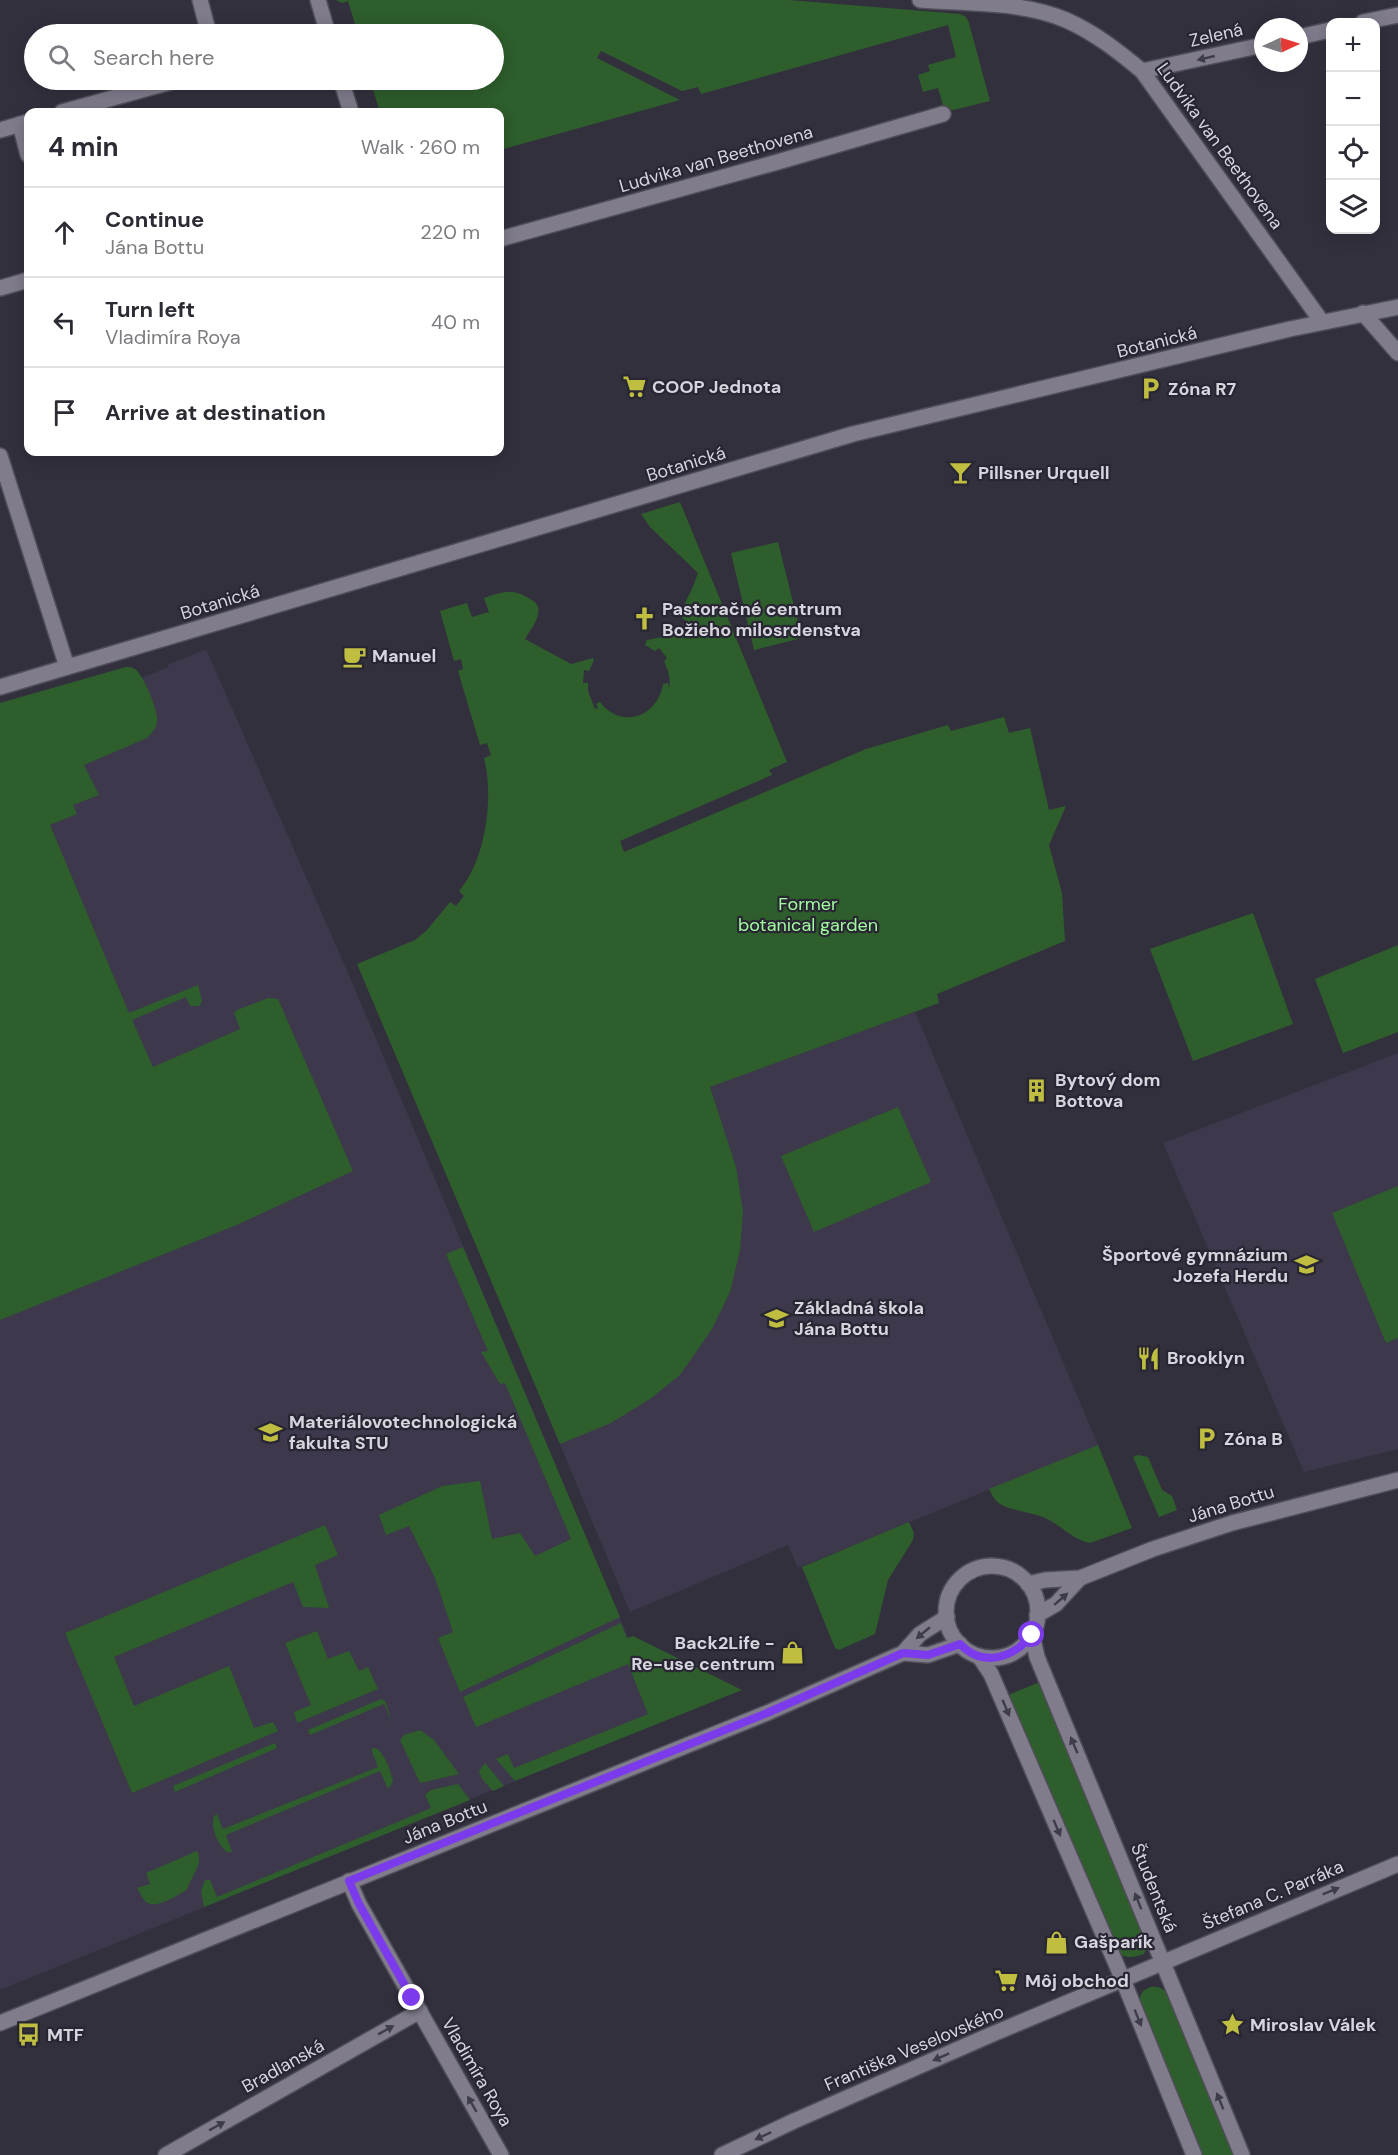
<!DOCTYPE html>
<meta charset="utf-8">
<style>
body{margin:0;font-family:"DM Sans",sans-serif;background:#f2f2f3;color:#2b2b33}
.controls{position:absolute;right:18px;top:18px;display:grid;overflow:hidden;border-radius:12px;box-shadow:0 3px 15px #0003}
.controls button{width:54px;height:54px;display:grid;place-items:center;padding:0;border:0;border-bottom:2px solid #e1e1e2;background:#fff;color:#2b2b33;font:30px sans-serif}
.compass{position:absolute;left:1254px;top:18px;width:54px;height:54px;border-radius:50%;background:#fff;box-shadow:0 3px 15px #0003;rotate:86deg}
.stop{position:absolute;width:18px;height:18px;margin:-14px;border:4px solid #7c3aed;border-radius:50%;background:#fff}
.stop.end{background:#7c3aed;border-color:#fff;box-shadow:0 2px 6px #0008}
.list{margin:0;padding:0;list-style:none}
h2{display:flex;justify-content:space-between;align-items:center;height:78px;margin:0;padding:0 24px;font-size:26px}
h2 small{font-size:20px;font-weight:400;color:#7c7c81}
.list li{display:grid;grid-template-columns:39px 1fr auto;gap:18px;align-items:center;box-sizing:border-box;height:90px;padding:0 24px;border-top:2px solid #e1e1e2}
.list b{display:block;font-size:22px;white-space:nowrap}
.list p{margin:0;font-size:20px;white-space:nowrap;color:#7c7c81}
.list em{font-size:20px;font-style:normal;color:#7c7c81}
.icon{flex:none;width:33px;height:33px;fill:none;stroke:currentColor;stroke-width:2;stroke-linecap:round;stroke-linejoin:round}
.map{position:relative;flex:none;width:1398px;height:2155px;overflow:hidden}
.search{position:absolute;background:#fff;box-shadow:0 3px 15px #0003;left:24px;top:24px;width:480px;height:66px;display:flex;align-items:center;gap:15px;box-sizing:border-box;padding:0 21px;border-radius:33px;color:#7c7c81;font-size:22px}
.panel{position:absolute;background:#fff;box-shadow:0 3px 15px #0003;left:24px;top:108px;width:480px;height:348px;border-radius:12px}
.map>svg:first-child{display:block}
.built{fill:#3d384c}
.green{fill:#2e5e2c}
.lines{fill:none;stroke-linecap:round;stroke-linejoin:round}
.minor-casing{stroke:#4f4d58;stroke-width:18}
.minor{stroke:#807c8c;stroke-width:15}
.oneway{fill:#3f3c49}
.route{stroke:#7c3aed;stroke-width:8}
.labels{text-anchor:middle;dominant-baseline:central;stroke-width:4.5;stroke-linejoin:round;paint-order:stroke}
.street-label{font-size:18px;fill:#d6d4dd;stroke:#292633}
.poi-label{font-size:18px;font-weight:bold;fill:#d6d4dd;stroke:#292633;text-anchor:start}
.park-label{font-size:18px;fill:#a1fc9e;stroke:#292633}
</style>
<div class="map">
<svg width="1398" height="2155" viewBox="0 0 1398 2155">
<rect width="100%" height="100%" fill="#33303e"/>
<g class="built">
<polygon points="206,649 352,982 663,1721 0,1990 0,703 126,667 132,667 137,671 142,678 168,667 168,665"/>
<polygon points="915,1012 1098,1445 798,1568 788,1545 630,1612 455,1193 709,1087"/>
<polygon points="1398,1053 1398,1449 1304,1472 1163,1143"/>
</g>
<g class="green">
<polygon points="336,0 789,0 960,14 966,17 969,23 990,101 945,112 938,88 923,92 918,75 930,71 928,65 956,57 948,25 701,94 698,87 682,91 601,51 597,58 680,100 500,150 500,112 380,112 370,80 494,80 494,34 358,34 348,1 342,3"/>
<path d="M680 502 787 762 769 770 772 775 620 841 624 852 866 749 948 725 951 731 1004 717 1009 733 1030 728 1049 810 1066 806 1049 845 1062 893 1065 941 937 994 939 1003 710 1087 736 1167 743 1212 740 1250 730 1292 712 1329 680 1375 650 1399 611 1423 560 1444 357 964 415 940 427 930 450 902 456 906 464 896 459 891C486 860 494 797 484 758L491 755 487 743 480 745 458 671 463 669 461 659 454 661 440 611 467 603 472 617 489 612 484 598C502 592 513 588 530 599 536 602 540 606 538 614 537 622 529 632 525 639L571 664 593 658 594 660 589 671 584 670 583 683H588V691L595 709 598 708 596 704 600 702C621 730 658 717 663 684L668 683 669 688C671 678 668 670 664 661L667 658 659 648 655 651 645 645 647 640 668 636 672 628 679 632 686 621 679 615 692 589 698 573 650 527 641 514Z"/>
<polygon points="778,542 802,638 754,650 731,553"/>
<path d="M126 667C131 667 135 668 138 672 145 680 159 711 157 722 156 729 152 733 147 738L84 765 99 795 73 805 77 814 50 825 129 1013 198 985 202 1001 199 1006H190L186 997 132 1020 153 1067 240 1029 234 1013 237 1010 268 998 278 999 353 1171 239 1224 0 1320V703Z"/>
<polygon points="1253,913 1293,1024 1193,1061 1150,949"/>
<polygon points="1398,945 1398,1032 1343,1053 1315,979"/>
<polygon points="898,1107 931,1182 814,1232 781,1156"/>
<polygon points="1398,1186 1398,1338 1386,1343 1332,1213"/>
<polygon points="463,1247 620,1617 460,1692 438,1638 453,1632 435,1578 409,1526 386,1535 379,1515 442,1486 480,1481 492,1539 520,1533 535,1556 571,1539 505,1383 500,1384 481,1352 488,1351 446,1254"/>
<path d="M1098 1445 1132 1528 1090 1543C1073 1540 1061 1525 1045 1518 1032 1512 1012 1511 1000 1504 995 1501 992 1495 989 1489Z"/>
<polygon points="1138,1455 1148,1457 1162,1490 1172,1496 1177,1510 1159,1517 1133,1457"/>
<polygon points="909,1522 914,1533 913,1540 888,1580 875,1634 839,1650 835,1648 802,1567"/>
<polygon points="325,1525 338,1555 315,1565 329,1608 303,1607 293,1582 114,1657 134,1706 229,1666 254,1728 273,1722 278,1731 132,1793 65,1633"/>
<polygon points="621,1623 627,1638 633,1636 742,1690 515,1781 496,1759 508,1754 514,1768 648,1714 628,1664 476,1727 463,1697"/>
<polygon points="317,1631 328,1659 349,1651 359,1671 368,1667 378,1689 297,1723 294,1712 311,1705 285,1643"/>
<path d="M1040 1682 1149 1943 1144 1954C1133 1958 1126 1958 1116 1953L1008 1695Z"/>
<polygon points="381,1699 385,1701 392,1722 384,1704 310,1735 308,1730"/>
<polygon points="420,1730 434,1740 459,1774 420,1783 400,1740 404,1735"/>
<polygon points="275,1743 277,1748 175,1792 173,1786"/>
<path d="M376 1748C385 1754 391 1771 393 1782L388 1789 380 1771 226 1835 232 1852H227C218 1845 210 1828 214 1816L217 1814 223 1829 378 1767 371 1749Z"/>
<polygon points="485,1763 504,1786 493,1791 482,1779 479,1771"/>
<polygon points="458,1784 470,1800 204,1907 201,1891 205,1880 210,1880 217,1897 431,1808 425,1795 431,1790"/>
<path d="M197 1851C204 1863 191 1877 187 1890 177 1895 155 1911 145 1901 142 1898 140 1892 137 1888L150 1884 146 1873Z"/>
<path d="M1150 1987C1160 1986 1164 1989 1170 1997L1236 2155H1200L1138 2001 1143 1991Z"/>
</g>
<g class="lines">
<defs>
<g id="minor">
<polyline points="200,0 209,34"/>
<polyline points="318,0 328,34"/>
<path d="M920 0C967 4 1022 1 1066 20 1095 33 1118 51 1142 71L1322 322"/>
<polyline points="1363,22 1398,15"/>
<polyline points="1299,37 1330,30"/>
<polyline points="1142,71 1263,45"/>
<polyline points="341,80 351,112"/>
<polyline points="62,112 178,80"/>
<polyline points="20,124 28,155"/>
<polyline points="0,130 28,122"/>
<polyline points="500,239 774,163 943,114"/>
<polyline points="0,288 28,280"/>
<polyline points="1363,313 1398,353"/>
<polyline points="0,456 67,667"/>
<polyline points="0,687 853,434 1290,329 1398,307"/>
<circle cx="992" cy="1612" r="46"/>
<polyline points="1028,1584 1045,1580 1080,1578 1153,1549 1232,1523 1398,1480"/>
<polyline points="1037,1615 1056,1604 1080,1578"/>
<polyline points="1032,1635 1037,1657 1242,2155"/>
<polyline points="903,1653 928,1655 960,1644"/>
<polyline points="979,1656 991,1674 1123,1980 1194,2155"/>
<polyline points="349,1881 359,1904 501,2155"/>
<polyline points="0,2023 767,1713 903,1653 920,1634 947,1617"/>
<polyline points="166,2155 420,2011"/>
<polyline points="722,2155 794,2121 995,2033 1398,1864"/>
</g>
</defs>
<use href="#minor" class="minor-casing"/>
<use href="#minor" class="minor"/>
</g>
<defs><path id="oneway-solid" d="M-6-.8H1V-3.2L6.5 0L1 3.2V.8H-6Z" transform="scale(1.5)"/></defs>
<g class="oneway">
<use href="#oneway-solid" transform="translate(1206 58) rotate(167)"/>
<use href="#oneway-solid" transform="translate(1061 1599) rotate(-41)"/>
<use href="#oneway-solid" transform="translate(923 1633) rotate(140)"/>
<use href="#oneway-solid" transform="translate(1006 1708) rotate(67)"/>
<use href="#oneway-solid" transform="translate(1074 1745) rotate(-113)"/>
<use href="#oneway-solid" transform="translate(1057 1828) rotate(67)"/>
<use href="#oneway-solid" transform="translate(1331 1891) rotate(-22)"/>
<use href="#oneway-solid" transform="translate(1138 1901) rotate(-112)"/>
<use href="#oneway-solid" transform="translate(1138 2018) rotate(68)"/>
<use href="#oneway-solid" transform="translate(386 2030) rotate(-29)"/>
<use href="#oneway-solid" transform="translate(941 2057) rotate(156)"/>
<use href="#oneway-solid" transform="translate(1220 2101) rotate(-112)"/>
<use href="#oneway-solid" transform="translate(472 2104) rotate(-120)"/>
<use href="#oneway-solid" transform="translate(217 2126) rotate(-29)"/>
<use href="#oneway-solid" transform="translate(763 2136) rotate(155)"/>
</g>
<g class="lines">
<path class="route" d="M412 1998 359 1904 349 1881 767 1713 903 1653 928 1655 960 1644C983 1668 1013 1658 1032 1635"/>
</g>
<defs>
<symbol id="supermarket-bare" viewBox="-9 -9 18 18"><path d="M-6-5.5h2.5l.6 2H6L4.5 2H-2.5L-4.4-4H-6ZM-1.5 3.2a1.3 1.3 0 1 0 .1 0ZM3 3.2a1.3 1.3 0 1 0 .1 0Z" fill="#bfbe41" stroke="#292633" stroke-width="2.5" paint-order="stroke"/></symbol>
<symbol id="parking-bare" viewBox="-9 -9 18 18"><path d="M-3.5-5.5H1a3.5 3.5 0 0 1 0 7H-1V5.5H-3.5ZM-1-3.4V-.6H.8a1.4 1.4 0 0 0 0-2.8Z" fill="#bfbe41" stroke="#292633" stroke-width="2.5" paint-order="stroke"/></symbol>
<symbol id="bar-bare" viewBox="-9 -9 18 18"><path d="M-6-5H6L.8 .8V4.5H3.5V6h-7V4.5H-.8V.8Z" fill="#bfbe41" stroke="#292633" stroke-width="2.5" paint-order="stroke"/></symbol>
<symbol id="church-bare" viewBox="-9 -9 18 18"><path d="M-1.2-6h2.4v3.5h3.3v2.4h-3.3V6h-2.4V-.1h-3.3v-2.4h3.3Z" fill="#bfbe41" stroke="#292633" stroke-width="2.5" paint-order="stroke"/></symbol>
<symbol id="cafe-bare" viewBox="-9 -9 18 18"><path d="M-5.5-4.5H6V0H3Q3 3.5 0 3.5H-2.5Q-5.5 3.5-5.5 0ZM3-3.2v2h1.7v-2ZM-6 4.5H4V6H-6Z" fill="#bfbe41" stroke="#292633" stroke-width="2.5" paint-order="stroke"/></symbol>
<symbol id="building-bare" viewBox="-9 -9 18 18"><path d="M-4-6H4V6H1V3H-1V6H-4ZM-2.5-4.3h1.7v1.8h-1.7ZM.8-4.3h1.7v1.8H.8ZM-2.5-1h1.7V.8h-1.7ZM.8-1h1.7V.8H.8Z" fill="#bfbe41" stroke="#292633" stroke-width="2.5" paint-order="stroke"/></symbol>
<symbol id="school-bare" viewBox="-9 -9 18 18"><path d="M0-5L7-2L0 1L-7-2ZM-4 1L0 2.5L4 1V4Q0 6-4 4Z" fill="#bfbe41" stroke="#292633" stroke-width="2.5" paint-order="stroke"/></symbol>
<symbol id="restaurant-bare" viewBox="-9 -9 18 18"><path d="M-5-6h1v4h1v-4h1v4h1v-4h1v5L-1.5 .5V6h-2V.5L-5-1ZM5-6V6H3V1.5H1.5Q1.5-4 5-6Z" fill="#bfbe41" stroke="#292633" stroke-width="2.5" paint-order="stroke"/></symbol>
<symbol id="university-bare" viewBox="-9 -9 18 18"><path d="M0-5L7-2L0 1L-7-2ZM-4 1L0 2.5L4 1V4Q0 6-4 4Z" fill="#bfbe41" stroke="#292633" stroke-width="2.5" paint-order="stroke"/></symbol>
<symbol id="shop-bare" viewBox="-9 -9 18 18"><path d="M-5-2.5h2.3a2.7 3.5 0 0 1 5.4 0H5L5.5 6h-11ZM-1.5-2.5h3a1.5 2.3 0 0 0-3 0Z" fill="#bfbe41" stroke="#292633" stroke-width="2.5" paint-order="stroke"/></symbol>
<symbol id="sight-bare" viewBox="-9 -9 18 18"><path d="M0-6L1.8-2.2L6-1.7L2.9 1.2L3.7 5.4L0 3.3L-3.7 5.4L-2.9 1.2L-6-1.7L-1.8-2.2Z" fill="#bfbe41" stroke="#292633" stroke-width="2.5" paint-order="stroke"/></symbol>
<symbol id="bus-bare" viewBox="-9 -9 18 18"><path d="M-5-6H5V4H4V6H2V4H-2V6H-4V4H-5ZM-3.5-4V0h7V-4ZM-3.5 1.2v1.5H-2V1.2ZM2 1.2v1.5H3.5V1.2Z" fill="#bfbe41" stroke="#292633" stroke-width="2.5" paint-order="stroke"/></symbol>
</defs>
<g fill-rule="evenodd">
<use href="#supermarket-bare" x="618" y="370" width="33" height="33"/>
<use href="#parking-bare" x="1134" y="372" width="33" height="33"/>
<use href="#bar-bare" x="944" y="456" width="33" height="33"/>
<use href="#church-bare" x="628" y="602" width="33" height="33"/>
<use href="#cafe-bare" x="338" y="640" width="33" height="33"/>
<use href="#building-bare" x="1020" y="1074" width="33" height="33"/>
<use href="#school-bare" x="1290" y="1248" width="33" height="33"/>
<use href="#school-bare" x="760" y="1302" width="33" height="33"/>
<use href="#restaurant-bare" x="1132" y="1342" width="33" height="33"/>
<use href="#university-bare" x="254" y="1416" width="33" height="33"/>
<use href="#parking-bare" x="1190" y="1422" width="33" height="33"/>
<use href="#shop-bare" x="776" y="1636" width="33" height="33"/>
<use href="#shop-bare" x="1040" y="1926" width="33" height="33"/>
<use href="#supermarket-bare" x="990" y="1964" width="33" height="33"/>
<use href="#sight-bare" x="1216" y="2008" width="33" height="33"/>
<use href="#bus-bare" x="12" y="2018" width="33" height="33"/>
</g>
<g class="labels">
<g class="street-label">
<text transform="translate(1216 35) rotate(-13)">Zelená</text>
<text transform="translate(1220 146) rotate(54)">Ludvika van Beethovena</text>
<text transform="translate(716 159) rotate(-16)">Ludvika van Beethovena</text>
<text transform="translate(1157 342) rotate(-14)">Botanická</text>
<text transform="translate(686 464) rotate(-17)">Botanická</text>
<text transform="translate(220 602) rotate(-17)">Botanická</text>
<text transform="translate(1231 1504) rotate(-17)">Jána Bottu</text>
<text transform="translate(445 1822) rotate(-22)">Jána Bottu</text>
<text transform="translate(1154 1888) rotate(68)">Študentská</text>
<text transform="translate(1273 1895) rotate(-23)">Štefana C. Parráka</text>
<text transform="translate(914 2048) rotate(-23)">Františka Veselovského</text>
<text transform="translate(283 2066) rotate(-29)">Bradlanská</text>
<text transform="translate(477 2072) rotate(60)">Vladimíra Roya</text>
</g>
<g class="poi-label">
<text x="652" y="387">COOP Jednota</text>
<text x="1168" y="389">Zóna R7</text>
<text x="978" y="473">Pillsner Urquell</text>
<text x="662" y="609">Pastoračné centrum<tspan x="662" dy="21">Božieho milosrdenstva</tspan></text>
<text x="372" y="656">Manuel</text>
<text x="1055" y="1080">Bytový dom<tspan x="1055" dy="21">Bottova</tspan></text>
<text x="1288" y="1255" text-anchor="end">Športové gymnázium<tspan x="1288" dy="21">Jozefa Herdu</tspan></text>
<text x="794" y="1308">Základná škola<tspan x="794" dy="21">Jána Bottu</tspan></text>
<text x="1167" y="1358">Brooklyn</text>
<text x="289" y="1422">Materiálovotechnologická<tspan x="289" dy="21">fakulta STU</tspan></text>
<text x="1224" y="1439">Zóna B</text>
<text x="775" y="1643" text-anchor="end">Back2Life -<tspan x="775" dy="21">Re-use centrum</tspan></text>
<text x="1074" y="1942">Gašparík</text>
<text x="1025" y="1981">Môj obchod</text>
<text x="1250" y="2025">Miroslav Válek</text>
<text x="47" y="2035">MTF</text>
</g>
<g class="park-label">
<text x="808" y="904">Former<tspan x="808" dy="21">botanical garden</tspan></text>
</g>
</g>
</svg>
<div class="controls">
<button>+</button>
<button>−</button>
<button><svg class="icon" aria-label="locate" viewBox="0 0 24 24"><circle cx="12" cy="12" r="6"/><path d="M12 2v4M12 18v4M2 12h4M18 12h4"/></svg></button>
<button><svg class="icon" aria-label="layers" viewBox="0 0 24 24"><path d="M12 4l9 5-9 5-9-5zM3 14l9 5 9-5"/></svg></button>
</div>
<svg class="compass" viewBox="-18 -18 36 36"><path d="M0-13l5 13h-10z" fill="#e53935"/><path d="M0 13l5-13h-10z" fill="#7c7c81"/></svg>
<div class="stop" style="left:1032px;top:1635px"></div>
<div class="stop end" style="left:412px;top:1998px"></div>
<div class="search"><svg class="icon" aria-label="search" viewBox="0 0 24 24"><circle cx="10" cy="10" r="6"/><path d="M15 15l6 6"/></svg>Search here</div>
<section class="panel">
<h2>4 min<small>Walk · 260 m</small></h2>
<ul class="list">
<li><svg class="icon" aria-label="ahead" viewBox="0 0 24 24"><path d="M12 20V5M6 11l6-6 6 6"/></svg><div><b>Continue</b><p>Jána Bottu</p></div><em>220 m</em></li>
<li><svg class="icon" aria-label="left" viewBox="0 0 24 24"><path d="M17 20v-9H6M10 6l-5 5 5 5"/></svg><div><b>Turn left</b><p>Vladimíra Roya</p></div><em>40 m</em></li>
<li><svg class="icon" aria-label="arrive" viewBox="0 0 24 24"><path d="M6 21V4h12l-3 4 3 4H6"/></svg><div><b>Arrive at destination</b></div></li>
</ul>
</section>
</div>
